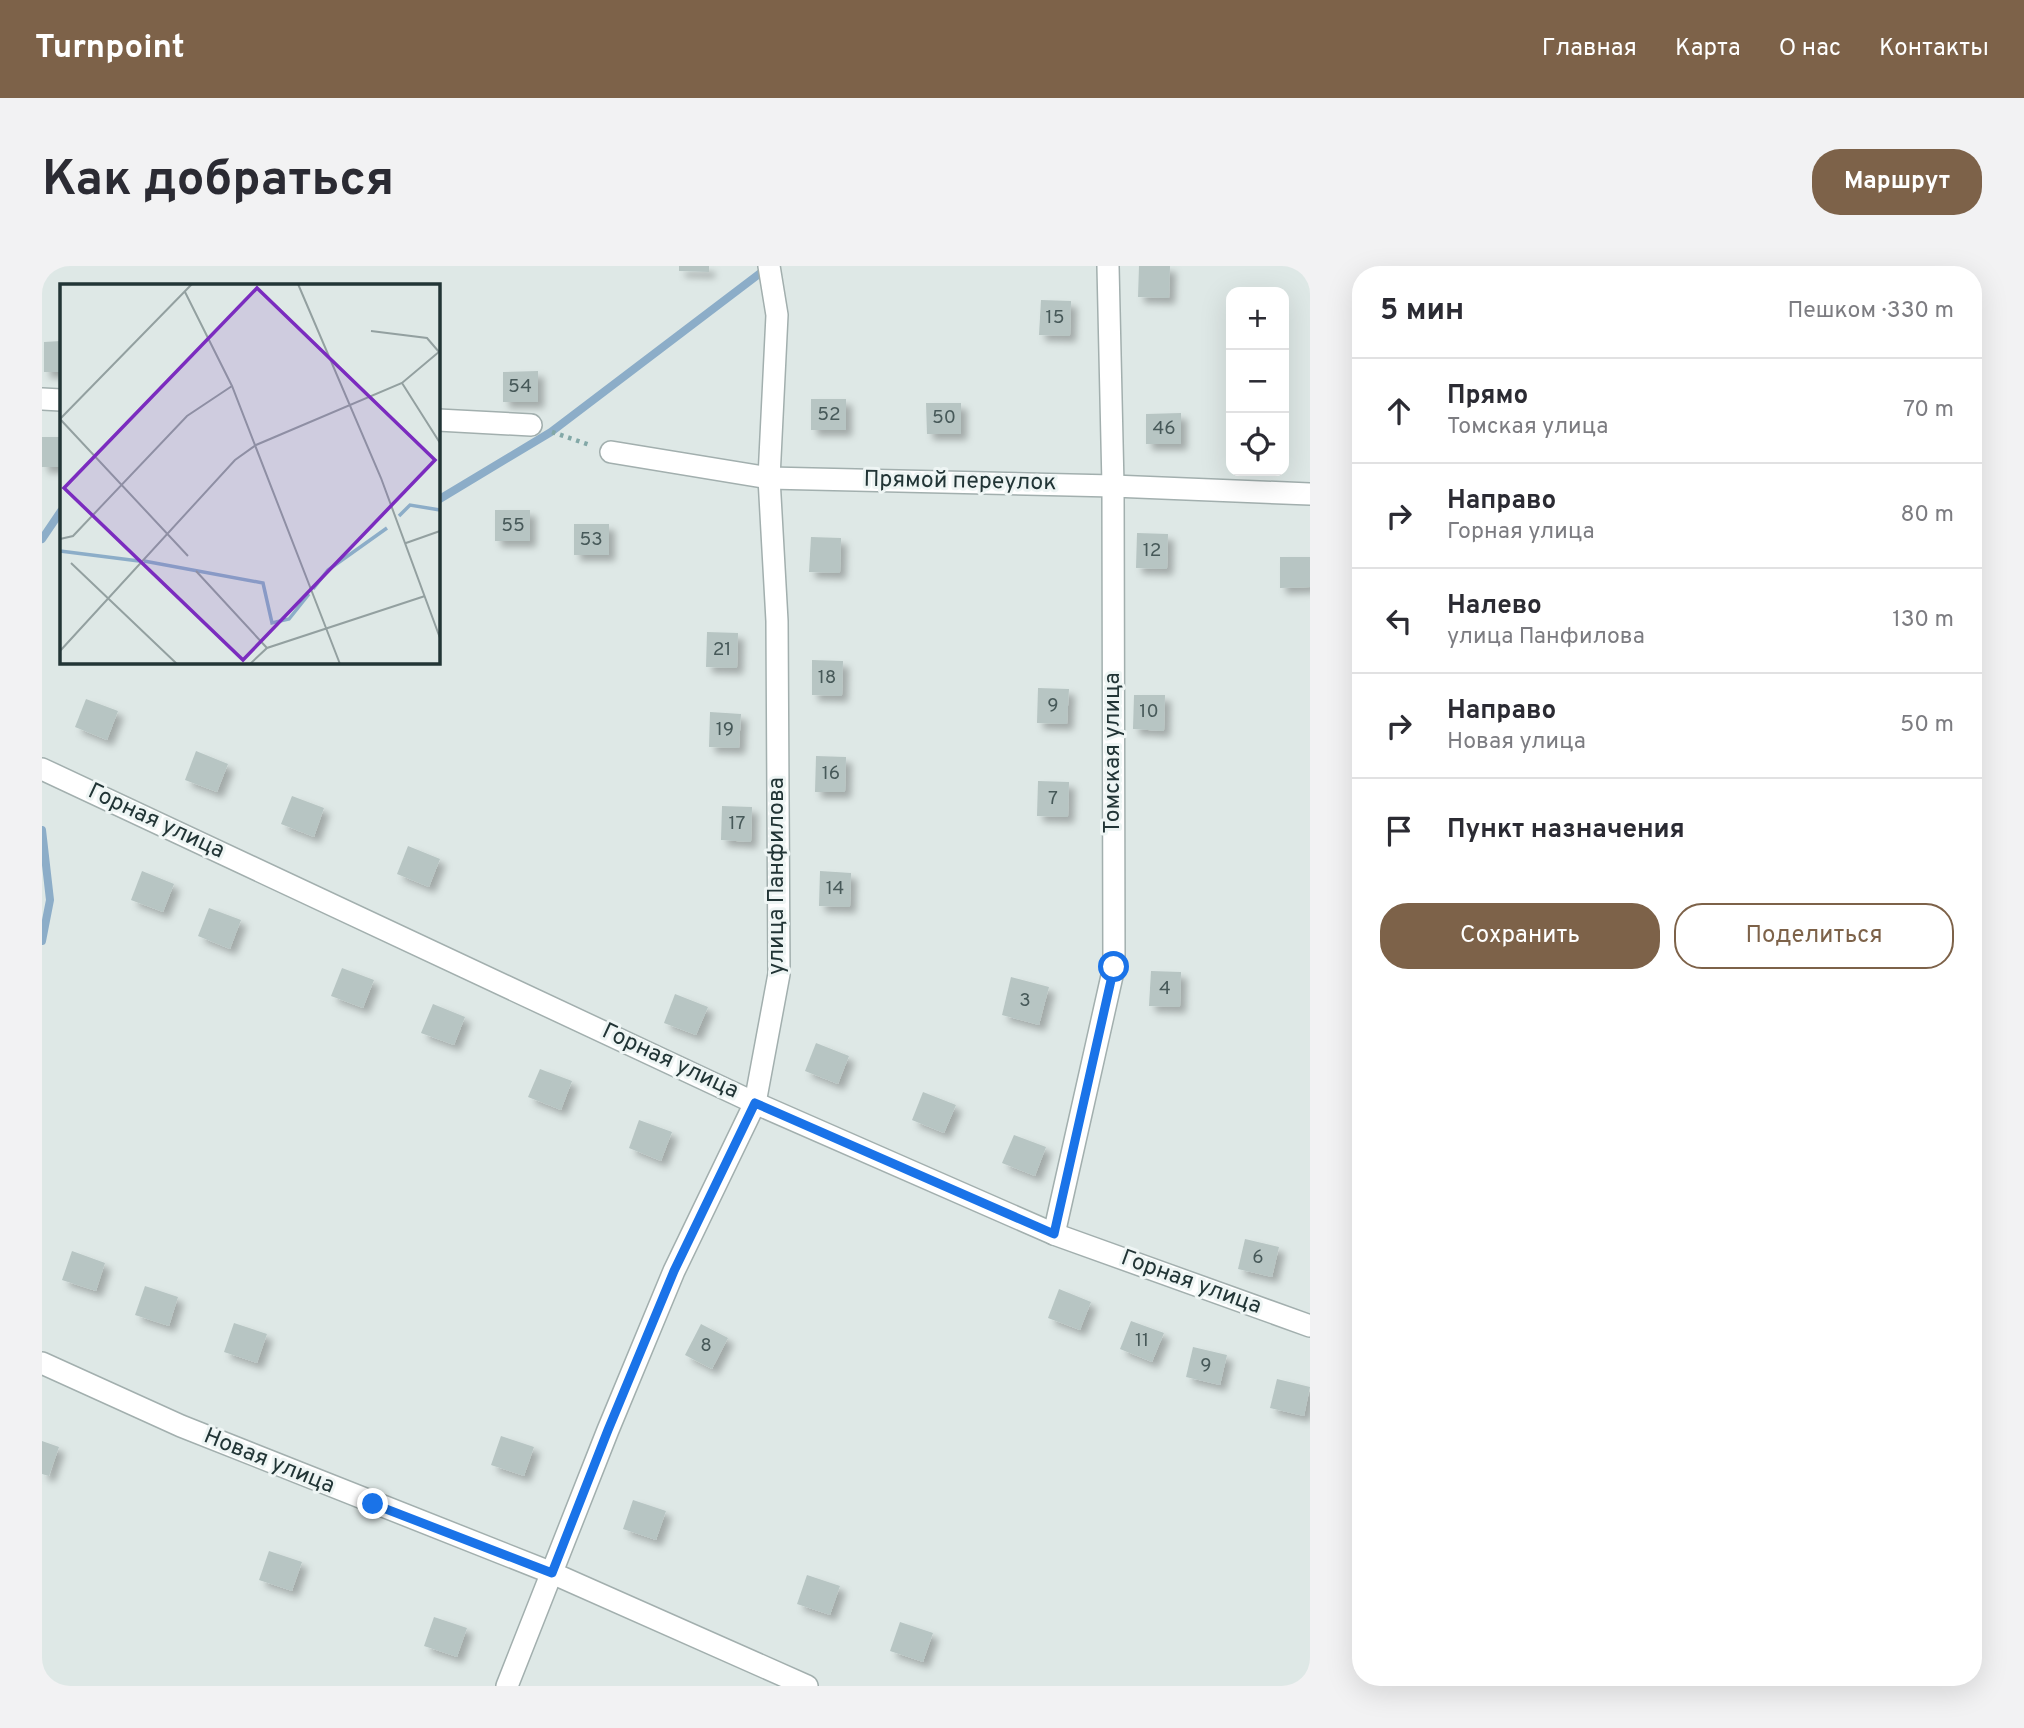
<!DOCTYPE html>
<html lang="ru">
<meta charset="utf-8">
<style>
body{margin:0;font-family:Overpass,sans-serif;background:#f2f2f3;color:#2b2b33}
.controls{position:absolute;right:21px;top:21px;display:grid;overflow:hidden;border-radius:14px;box-shadow:0 7px 28px #0002}
.controls button{width:63px;height:63px;display:grid;place-items:center;padding:0;border:0;border-bottom:2px solid #e1e1e2;background:#fff;color:#2b2b33;font:35px sans-serif}
.stop{position:absolute;width:21px;height:21px;margin:-16px;border:5px solid #1a73e8;border-radius:50%;background:#fff}
.stop.end{background:#1a73e8;border-color:#fff;box-shadow:0 2px 7px #0008}
.list{margin:0;padding:0;list-style:none}
h2{display:flex;justify-content:space-between;align-items:center;height:91px;margin:0;padding:0 28px;font-size:30px}
h2 small{font-size:23px;font-weight:400;color:#7c7c81}
.list li{display:grid;grid-template-columns:46px 1fr auto;gap:21px;align-items:center;box-sizing:border-box;height:105px;padding:0 28px;border-top:2px solid #e1e1e2}
.list b{display:block;font-size:26px;white-space:nowrap}
.list p{margin:0;font-size:23px;white-space:nowrap;color:#7c7c81}
.list em{font-size:23px;font-style:normal;color:#7c7c81}
.actions{display:flex;gap:14px;padding:21px 28px}
.actions a{flex:1;padding:16px 0;border:2px solid #7d6249;border-radius:28px;text-align:center;font-size:24px;color:#7d6249}
.actions .main{background:#7d6249;color:#fff}
.icon{flex:none;width:38px;height:38px;fill:none;stroke:currentColor;stroke-width:2;stroke-linecap:round;stroke-linejoin:round}
.map{position:relative;flex:none;width:1268px;height:1420px;overflow:hidden;border-radius:28px}
header{display:flex;align-items:center;gap:42px;box-sizing:border-box;height:98px;padding:0 35px;background:#7d6249;color:#fff}
header strong{font-size:33px}
nav{display:flex;gap:38px;margin-inline-start:auto;font-size:24px}
.intro{display:flex;align-items:center;justify-content:space-between;box-sizing:border-box;height:168px;padding:0 42px}
h1{margin:0;font-size:49px}
.button{padding:18px 32px;border-radius:28px;background:#7d6249;color:#fff;font-size:24px;font-weight:700}
main{display:flex;gap:42px;padding:0 42px}
aside{flex:1;background:#fff;border-radius:28px;box-shadow:0 7px 28px #0002}
.map>svg:first-child{display:block}
.lines{fill:none;stroke-linecap:round;stroke-linejoin:round}
.stream{stroke:#8cadc8;stroke-width:8}
.building{fill:#b7c5c3;filter:url(#shadow)}
.street-casing{stroke:#a2afae;stroke-width:24}
.path{stroke:#82a8a7;stroke-width:4.5;stroke-dasharray:3.5 5;stroke-linecap:butt}
.street{stroke:#fff;stroke-width:21}
.route{stroke:#1a73e8;stroke-width:9}
.labels{text-anchor:middle;dominant-baseline:central;stroke-width:6;stroke-linejoin:round;paint-order:stroke}
.number-label{font-size:19px;fill:#475959}
.street-label{font-size:23px;fill:#223536;stroke:#eef5f4}
.inset-river{fill:none;stroke:#8cadc8;stroke-width:3.5}
.inset-road{fill:none;stroke:#93a0a0;stroke-width:2}
.view{fill:#7b2cbf;fill-opacity:0.15;stroke:#7b2cbf;stroke-width:3.5}
.inset-edge{fill:none;stroke:#223536;stroke-width:3.5}
</style>
<header>
<strong>Turnpoint</strong>
<nav><a>Главная</a><a>Карта</a><a>О нас</a><a>Контакты</a></nav>
</header>
<div class="intro"><h1>Как добраться</h1><a class="button">Маршрут</a></div>
<main>
<div class="map">
<svg width="1268" height="1420" viewBox="0 0 1268 1420">
<defs>
<filter id="shadow"><feDropShadow dx="6" dy="6" stdDeviation="3.5" flood-color="#0004"/></filter>
</defs>
<rect width="100%" height="100%" fill="#dee8e6"/>
<g class="lines">
<g class="stream">
<polyline points="396,234 509,166 725,2"/>
<polyline points="0,273 19,245"/>
<polyline points="0,564 8,634 0,675"/>
</g>
</g>
<g class="building">
<polygon points="637,0 667,0 667,6 637,5"/>
<polygon points="1097,0 1128,0 1127,32 1096,31"/>
<polygon points="999,34 1029,35 1028,70 997,69"/>
<polygon points="19,75 19,106 2,106 2,76"/>
<polygon points="496,105 496,136 461,136 461,106"/>
<rect x="769" y="133" width="35" height="31"/>
<polygon points="884,137 919,137 919,168 885,168"/>
<polygon points="1139,147 1139,178 1104,178 1104,148"/>
<rect x="0" y="171" width="19" height="30"/>
<rect x="453" y="244" width="35" height="31"/>
<rect x="532" y="258" width="35" height="31"/>
<polygon points="1095,267 1126,268 1125,303 1094,302"/>
<polygon points="769,271 799,272 798,307 767,306"/>
<polygon points="1238,291 1268,291 1268,321 1238,322"/>
<polygon points="665,366 696,367 695,402 664,401"/>
<polygon points="770,394 801,395 800,430 770,429"/>
<polygon points="996,422 1027,423 1025,458 995,457"/>
<polygon points="1092,429 1123,429 1122,465 1091,463"/>
<polygon points="44,433 76,445 65,474 33,461"/>
<polygon points="668,446 699,448 697,482 667,481"/>
<polygon points="154,485 186,498 175,526 143,514"/>
<polygon points="774,490 804,491 803,526 773,526"/>
<polygon points="996,515 1027,516 1026,551 995,550"/>
<polygon points="250,530 282,542 272,571 239,558"/>
<polygon points="680,540 710,541 709,576 679,574"/>
<polygon points="366,580 398,593 387,621 355,608"/>
<polygon points="100,605 132,618 121,646 89,634"/>
<polygon points="778,605 809,607 808,641 777,640"/>
<polygon points="167,642 199,654 188,683 156,670"/>
<polygon points="300,702 332,714 321,742 289,730"/>
<polygon points="1109,705 1139,706 1138,741 1107,740"/>
<polygon points="969,711 1007,721 997,759 960,749"/>
<polygon points="633,728 666,741 654,769 622,757"/>
<polygon points="391,738 423,751 412,779 379,767"/>
<polygon points="774,777 807,790 796,818 763,805"/>
<polygon points="498,803 530,815 519,844 486,831"/>
<polygon points="881,826 914,839 902,867 870,854"/>
<polygon points="597,854 630,866 619,895 587,882"/>
<polygon points="972,869 1004,881 993,910 960,897"/>
<polygon points="1203,973 1237,981 1230,1011 1196,1003"/>
<polygon points="30,985 63,997 54,1025 20,1014"/>
<polygon points="103,1020 136,1031 127,1060 93,1049"/>
<polygon points="1017,1023 1049,1036 1038,1064 1006,1052"/>
<polygon points="1089,1055 1122,1067 1110,1096 1078,1083"/>
<polygon points="192,1057 225,1068 215,1097 182,1086"/>
<polygon points="659,1058 686,1072 670,1103 643,1089"/>
<polygon points="1151,1081 1185,1089 1178,1119 1144,1111"/>
<polygon points="1235,1113 1268,1121 1262,1150 1228,1142"/>
<polygon points="459,1170 492,1181 482,1210 449,1199"/>
<polygon points="0,1175 17,1181 7,1210 0,1208"/>
<polygon points="591,1234 624,1245 614,1274 581,1263"/>
<polygon points="227,1285 260,1296 250,1325 217,1314"/>
<polygon points="765,1309 798,1320 788,1349 755,1338"/>
<polygon points="392,1351 425,1362 415,1391 382,1380"/>
<polygon points="858,1356 891,1367 881,1396 848,1385"/>
</g>
<g class="lines">
<defs>
<g id="street">
<polyline points="0,133 19,134"/>
<polyline points="396,154 489,159"/>
<polyline points="569,186 727,212 1071,220 1268,228"/>
<polyline points="0,503 713,837 1012,968 1268,1060"/>
<polyline points="1012,968 1072,701 1071,220 1066,0"/>
<polyline points="0,1097 139,1160 510,1307 765,1420"/>
<polyline points="465,1420 566,1164 632,1005 713,837 737,708 735,355 727,212 735,49 727,0"/>
</g>
</defs>
<use href="#street" class="street-casing"/>
<polyline class="path" points="510,166 548,179"/>
<use href="#street" class="street"/>
</g>
<g class="lines">
<polyline class="route" points="331,1238 510,1307 566,1164 632,1005 713,837 1012,968 1072,701"/>
</g>
<g class="labels">
<g class="number-label">
<text x="1013" y="52">15</text>
<text x="478" y="121">54</text>
<text x="787" y="149">52</text>
<text x="902" y="152">50</text>
<text x="1122" y="163">46</text>
<text x="471" y="260">55</text>
<text x="549" y="274">53</text>
<text x="1110" y="285">12</text>
<text x="680" y="384">21</text>
<text x="785" y="412">18</text>
<text x="1011" y="440">9</text>
<text x="1107" y="446">10</text>
<text x="683" y="464">19</text>
<text x="789" y="508">16</text>
<text x="1011" y="533">7</text>
<text x="695" y="558">17</text>
<text x="793" y="623">14</text>
<text x="1123" y="723">4</text>
<text x="983" y="735">3</text>
<text x="1216" y="992">6</text>
<text x="1100" y="1075">11</text>
<text x="664" y="1080">8</text>
<text x="1164" y="1100">9</text>
</g>
<g class="street-label">
<text transform="translate(918 216) rotate(1)">Прямой переулок</text>
<text transform="translate(1071 487) rotate(-90)">Томская улица</text>
<text transform="translate(114 556) rotate(25)">Горная улица</text>
<text transform="translate(735 610) rotate(-90)">улица Панфилова</text>
<text transform="translate(628 796) rotate(25)">Горная улица</text>
<text transform="translate(1149 1017) rotate(20)">Горная улица</text>
<text transform="translate(227 1196) rotate(22)">Новая улица</text>
</g>
</g>
<g transform="translate(18 18)">
<rect width="380" height="380" fill="#dee8e6"/>
<path class="inset-river" d="M339 232 350 221 380 226M0 267 79 277M84 277 203 299 212 339 229 335 249 310M253 305 268 286 327 244"/>
<path class="inset-road" d="M238 0 321 194 380 354M125 8 172 102 280 380M311 47 367 54 379 68M342 99 380 159M0 135 132 0M0 135 128 272M0 255 13 252 127 132 172 102M346 259 380 247M11 279 117 380M136 287 207 364M0 367 175 176 196 161 342 99 380 67M190 380 207 364 365 312"/>
<path class="view" d="M197 4 375 176 183 376 4 204Z"/>
<rect width="380" height="380" class="inset-edge"/>
</g>
</svg>
<div class="controls">
<button>+</button>
<button>−</button>
<button><svg class="icon" aria-label="locate" viewBox="0 0 24 24"><circle cx="12" cy="12" r="6"/><path d="M12 2v4M12 18v4M2 12h4M18 12h4"/></svg></button>
</div>
<div class="stop" style="left:1072px;top:701px"></div>
<div class="stop end" style="left:331px;top:1238px"></div>
</div>
<aside>
<h2>5 мин<small>Пешком · 330 m</small></h2>
<ul class="list">
<li><svg class="icon" aria-label="ahead" viewBox="0 0 24 24"><path d="M12 20V5M6 11l6-6 6 6"/></svg><div><b>Прямо</b><p>Томская улица</p></div><em>70 m</em></li>
<li><svg class="icon" aria-label="right" viewBox="0 0 24 24"><path d="M7 20v-9h11M14 6l5 5-5 5"/></svg><div><b>Направо</b><p>Горная улица</p></div><em>80 m</em></li>
<li><svg class="icon" aria-label="left" viewBox="0 0 24 24"><path d="M17 20v-9H6M10 6l-5 5 5 5"/></svg><div><b>Налево</b><p>улица Панфилова</p></div><em>130 m</em></li>
<li><svg class="icon" aria-label="right" viewBox="0 0 24 24"><path d="M7 20v-9h11M14 6l5 5-5 5"/></svg><div><b>Направо</b><p>Новая улица</p></div><em>50 m</em></li>
<li><svg class="icon" aria-label="arrive" viewBox="0 0 24 24"><path d="M6 21V4h12l-3 4 3 4H6"/></svg><div><b>Пункт назначения</b></div></li>
</ul>
<div class="actions"><a class="main">Сохранить</a><a>Поделиться</a></div>
</aside>
</main>
